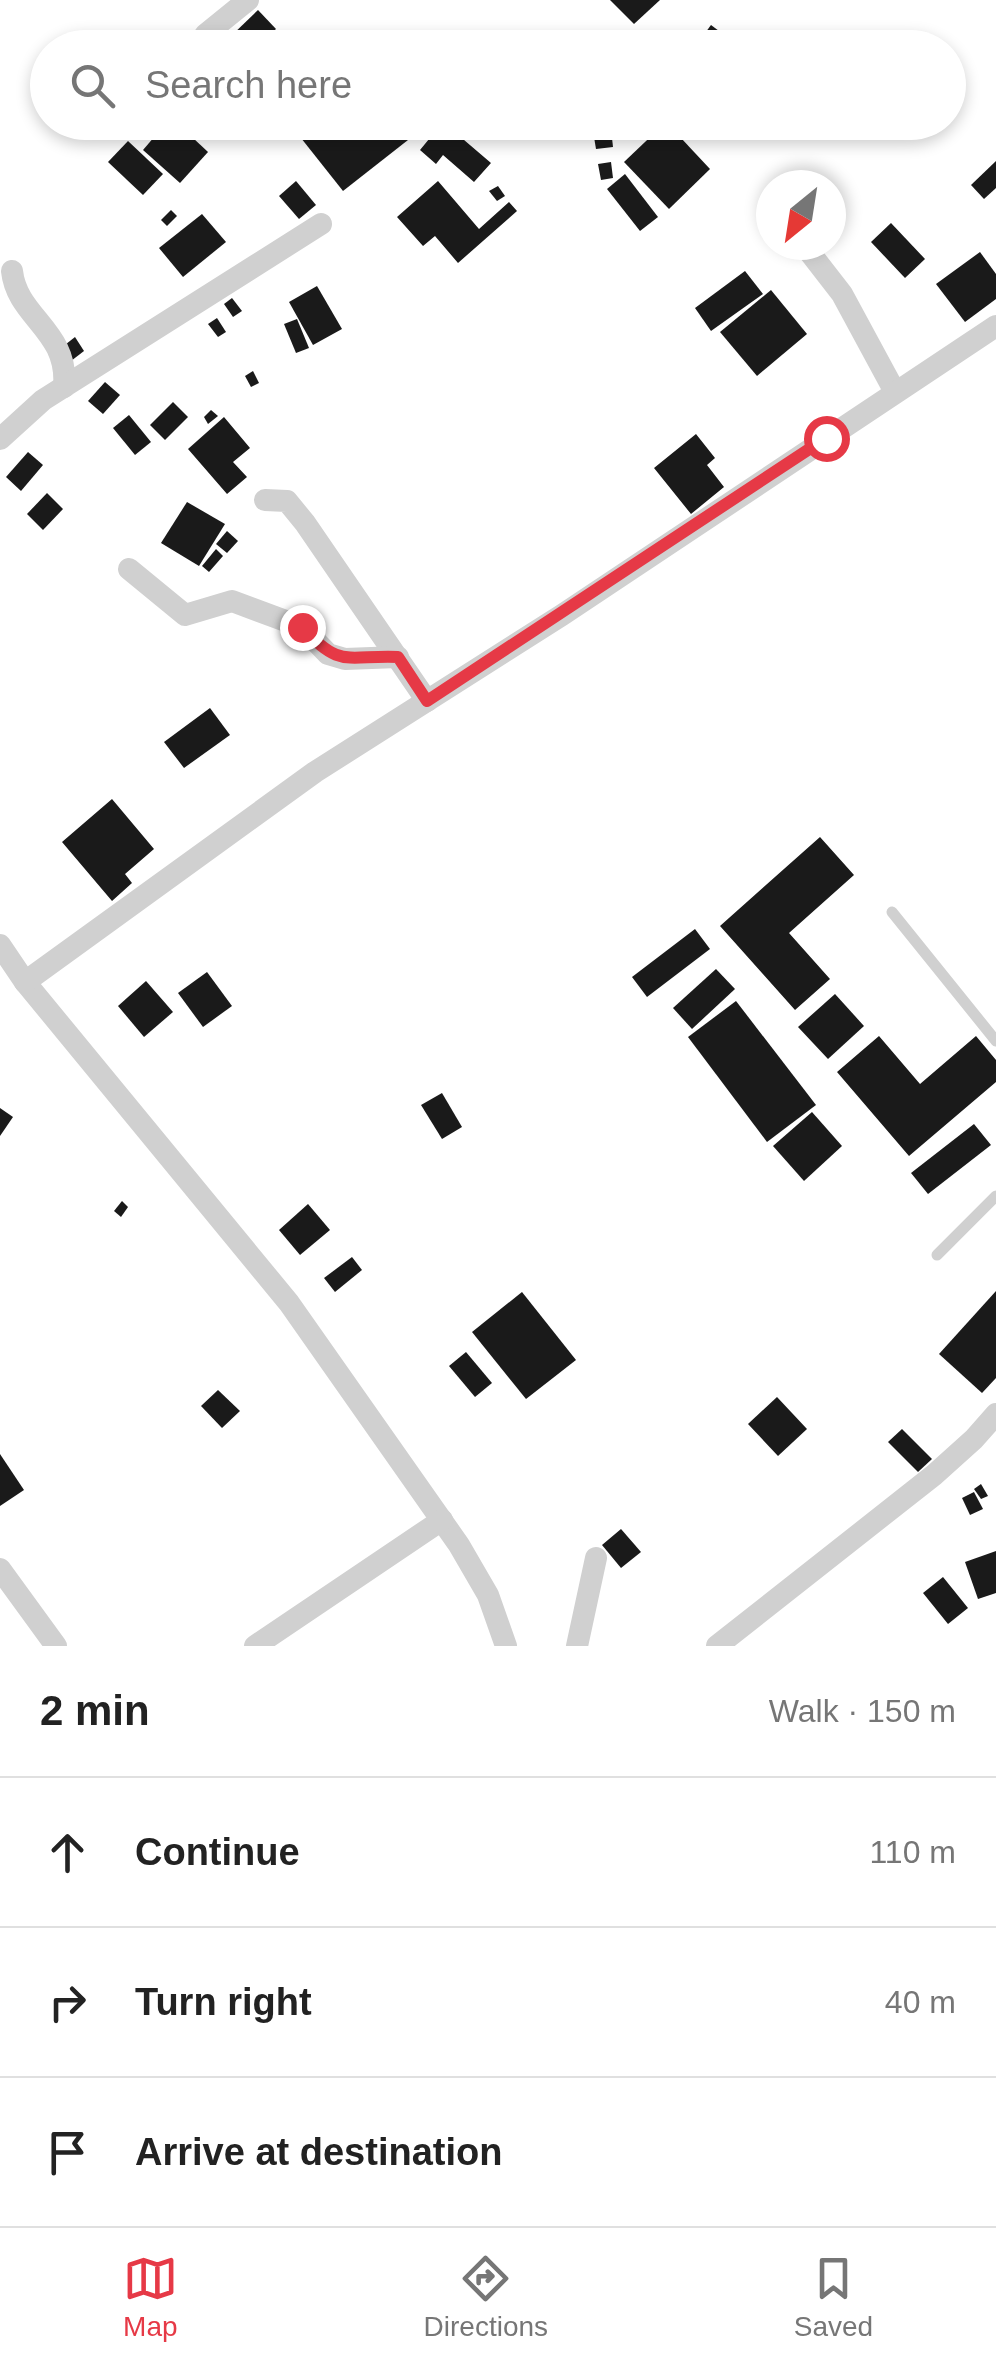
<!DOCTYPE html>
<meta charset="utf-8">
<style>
body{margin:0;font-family:Arial,sans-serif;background:#f2f2f2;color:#222}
.compass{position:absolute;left:756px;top:170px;width:90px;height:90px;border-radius:50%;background:#fff;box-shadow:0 5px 15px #0003;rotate:210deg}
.stop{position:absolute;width:30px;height:30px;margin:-22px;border:8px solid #e63946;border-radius:50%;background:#fff}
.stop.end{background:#e63946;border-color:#fff;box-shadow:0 2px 10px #0008}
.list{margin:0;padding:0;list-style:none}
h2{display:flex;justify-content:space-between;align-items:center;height:130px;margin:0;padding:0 40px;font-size:42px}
h2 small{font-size:32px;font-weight:400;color:#767676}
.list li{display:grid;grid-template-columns:65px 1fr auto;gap:30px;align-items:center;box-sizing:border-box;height:150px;padding:0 40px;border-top:2px solid #e0e0e0}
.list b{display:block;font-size:38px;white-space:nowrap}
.list em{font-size:32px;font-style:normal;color:#767676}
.icon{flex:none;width:55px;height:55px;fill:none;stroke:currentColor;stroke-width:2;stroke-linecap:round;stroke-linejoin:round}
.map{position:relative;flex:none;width:996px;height:1646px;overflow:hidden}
.search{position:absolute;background:#fff;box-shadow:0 5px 15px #0003;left:30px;right:30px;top:30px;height:110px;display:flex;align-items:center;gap:25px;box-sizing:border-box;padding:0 35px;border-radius:55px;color:#767676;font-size:38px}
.sheet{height:580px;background:#fff}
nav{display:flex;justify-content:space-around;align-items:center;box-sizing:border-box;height:140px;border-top:2px solid #e0e0e0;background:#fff;font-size:28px;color:#767676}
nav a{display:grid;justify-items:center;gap:5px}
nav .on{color:#e63946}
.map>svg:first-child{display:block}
.building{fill:#1a1a1a}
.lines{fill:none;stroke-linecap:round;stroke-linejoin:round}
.service{stroke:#d0d0d0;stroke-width:11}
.minor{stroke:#d0d0d0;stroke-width:22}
.route{stroke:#e63946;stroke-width:12}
</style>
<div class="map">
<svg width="996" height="1646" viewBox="0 0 996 1646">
<rect width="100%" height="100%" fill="#fff"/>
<g class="building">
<polygon points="610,0 660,0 634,24"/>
<polygon points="258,10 276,29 256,48 237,48 229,38"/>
<polygon points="711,25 723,34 713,48 694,48"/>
<polygon points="217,32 231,45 203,48"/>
<polygon points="167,122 176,122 208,152 180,183 143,150"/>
<polygon points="196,122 220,122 206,138 193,126"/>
<polygon points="321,122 394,122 408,140 343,191 301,138"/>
<polygon points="443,122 491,163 474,182 443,155 436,164 420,150"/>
<polygon points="666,122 710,169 669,209 624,162"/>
<polygon points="611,129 613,147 596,149 593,131"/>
<polygon points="128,141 163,174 143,195 108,162"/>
<polygon points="996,161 996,188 984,199 971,185"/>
<polygon points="611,162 613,178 601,180 598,164"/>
<polygon points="625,174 658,217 640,231 607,189"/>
<polygon points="296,181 316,205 299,219 279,196"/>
<polygon points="438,181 479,229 509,202 517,211 458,263 435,236 423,246 397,217"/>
<polygon points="498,186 505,196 497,201 489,191"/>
<polygon points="171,210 177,216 167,226 161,220"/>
<polygon points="202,214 226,242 183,277 159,248"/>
<polygon points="891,223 925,259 905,278 871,242"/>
<polygon points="980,252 996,274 996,299 965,322 936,284"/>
<polygon points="745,271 763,294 711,331 695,308"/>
<polygon points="317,286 342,329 313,345 289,302"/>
<polygon points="771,290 807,334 757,376 720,332"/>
<polygon points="232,298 242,311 233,317 224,304"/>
<polygon points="217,318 226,332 218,337 208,324"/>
<polygon points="297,319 309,348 296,353 284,324"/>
<polygon points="75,337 84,351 71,361 61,348"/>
<polygon points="253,371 259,383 251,387 245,376"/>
<polygon points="105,382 120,395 103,414 88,401"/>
<polygon points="173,402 188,417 165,440 150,425"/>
<polygon points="211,410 218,416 208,424 204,417"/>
<polygon points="129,415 151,442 135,455 113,428"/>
<polygon points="224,417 250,448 233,462 247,477 227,494 188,449"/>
<polygon points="696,434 715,458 707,465 724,487 691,514 654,468"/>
<polygon points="28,452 43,465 21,491 6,477"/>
<polygon points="47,493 63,509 43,530 27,514"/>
<polygon points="187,502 225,524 199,566 161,543"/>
<polygon points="227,531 238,541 227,553 216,544"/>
<polygon points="216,549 223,556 209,572 202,566"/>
<polygon points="210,708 230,735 184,768 164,742"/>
<polygon points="112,799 154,849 125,874 132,883 112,901 62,842"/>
<polygon points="820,837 854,875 789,933 830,979 795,1010 720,926"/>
<polygon points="695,929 710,949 647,997 632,977"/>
<polygon points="716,969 735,989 692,1029 673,1008"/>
<polygon points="207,972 232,1006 203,1027 178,993"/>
<polygon points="146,981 173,1012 144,1037 118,1006"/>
<polygon points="835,994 864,1026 828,1059 798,1027"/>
<polygon points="736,1001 816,1105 767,1142 688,1037"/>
<polygon points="879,1036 920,1084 976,1036 996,1060 996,1082 909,1156 837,1072"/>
<polygon points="442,1093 462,1127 442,1139 421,1105"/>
<polygon points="0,1108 13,1117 0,1136"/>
<polygon points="812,1112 842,1146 804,1181 773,1146"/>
<polygon points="974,1124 991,1145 928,1194 911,1173"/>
<polygon points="122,1201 128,1207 121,1217 114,1211"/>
<polygon points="308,1204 330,1230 300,1255 279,1230"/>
<polygon points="352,1257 362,1270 335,1292 324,1278"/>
<polygon points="996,1291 996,1378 982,1393 939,1354"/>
<polygon points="522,1292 576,1360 526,1399 472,1332"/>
<polygon points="466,1352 492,1383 475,1397 449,1366"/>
<polygon points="218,1390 240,1411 222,1428 201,1406"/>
<polygon points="777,1397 807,1429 778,1456 748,1424"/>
<polygon points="902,1429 932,1459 918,1472 888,1442"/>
<polygon points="0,1454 24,1490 0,1506"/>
<polygon points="981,1484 988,1496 981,1499 974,1489"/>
<polygon points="974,1492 983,1509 970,1515 962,1498"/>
<polygon points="621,1529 641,1552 621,1568 602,1545"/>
<polygon points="996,1551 996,1593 978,1599 965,1562"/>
<polygon points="943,1577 968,1608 948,1624 923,1593"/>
</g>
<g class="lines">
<g class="service">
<polyline points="892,912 996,1041"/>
<polyline points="937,1255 996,1196"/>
</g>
<g class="minor">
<polyline points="196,48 206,34 248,0"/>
<polyline points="804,245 842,294 895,392"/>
<path d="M12 271C17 318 69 330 64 387"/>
<polyline points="0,439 43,400 321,224"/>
<polyline points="265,500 287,501 305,523 427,701"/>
<polyline points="129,569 185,615 232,601 302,627 328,654 345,659 398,657"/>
<polyline points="0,945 25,982 289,1303 459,1545 488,1595 506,1646"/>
<polyline points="25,982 315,772 562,615 996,326"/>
<polyline points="0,1569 56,1646"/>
<polyline points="255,1646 442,1520"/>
<polyline points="577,1646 596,1558"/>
<polyline points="717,1646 934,1475 974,1439 996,1414"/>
</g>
</g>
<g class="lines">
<path class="route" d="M302 627C340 669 346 655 398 657L427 701 826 438"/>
</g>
</svg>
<svg class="compass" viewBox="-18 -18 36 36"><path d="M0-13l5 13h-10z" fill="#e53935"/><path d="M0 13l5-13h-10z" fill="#767676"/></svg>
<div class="stop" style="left:826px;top:438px"></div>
<div class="stop end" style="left:302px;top:627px"></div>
<div class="search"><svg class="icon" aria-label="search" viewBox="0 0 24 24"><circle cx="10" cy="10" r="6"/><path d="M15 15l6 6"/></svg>Search here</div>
</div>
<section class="sheet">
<h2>2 min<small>Walk · 150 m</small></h2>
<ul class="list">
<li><svg class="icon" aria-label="ahead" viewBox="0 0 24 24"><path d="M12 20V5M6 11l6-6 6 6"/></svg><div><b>Continue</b></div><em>110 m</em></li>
<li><svg class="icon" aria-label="right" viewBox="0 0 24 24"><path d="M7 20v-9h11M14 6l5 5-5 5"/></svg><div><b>Turn right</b></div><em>40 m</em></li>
<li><svg class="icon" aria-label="arrive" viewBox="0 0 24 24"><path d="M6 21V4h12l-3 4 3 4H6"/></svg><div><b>Arrive at destination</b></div></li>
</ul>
</section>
<nav>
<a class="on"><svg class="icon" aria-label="map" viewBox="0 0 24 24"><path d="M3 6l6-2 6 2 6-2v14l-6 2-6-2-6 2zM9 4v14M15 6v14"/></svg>Map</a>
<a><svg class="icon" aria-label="directions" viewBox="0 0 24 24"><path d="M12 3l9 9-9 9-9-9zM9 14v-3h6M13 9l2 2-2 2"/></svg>Directions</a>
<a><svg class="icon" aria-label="saved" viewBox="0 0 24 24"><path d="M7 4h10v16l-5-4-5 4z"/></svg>Saved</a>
</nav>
